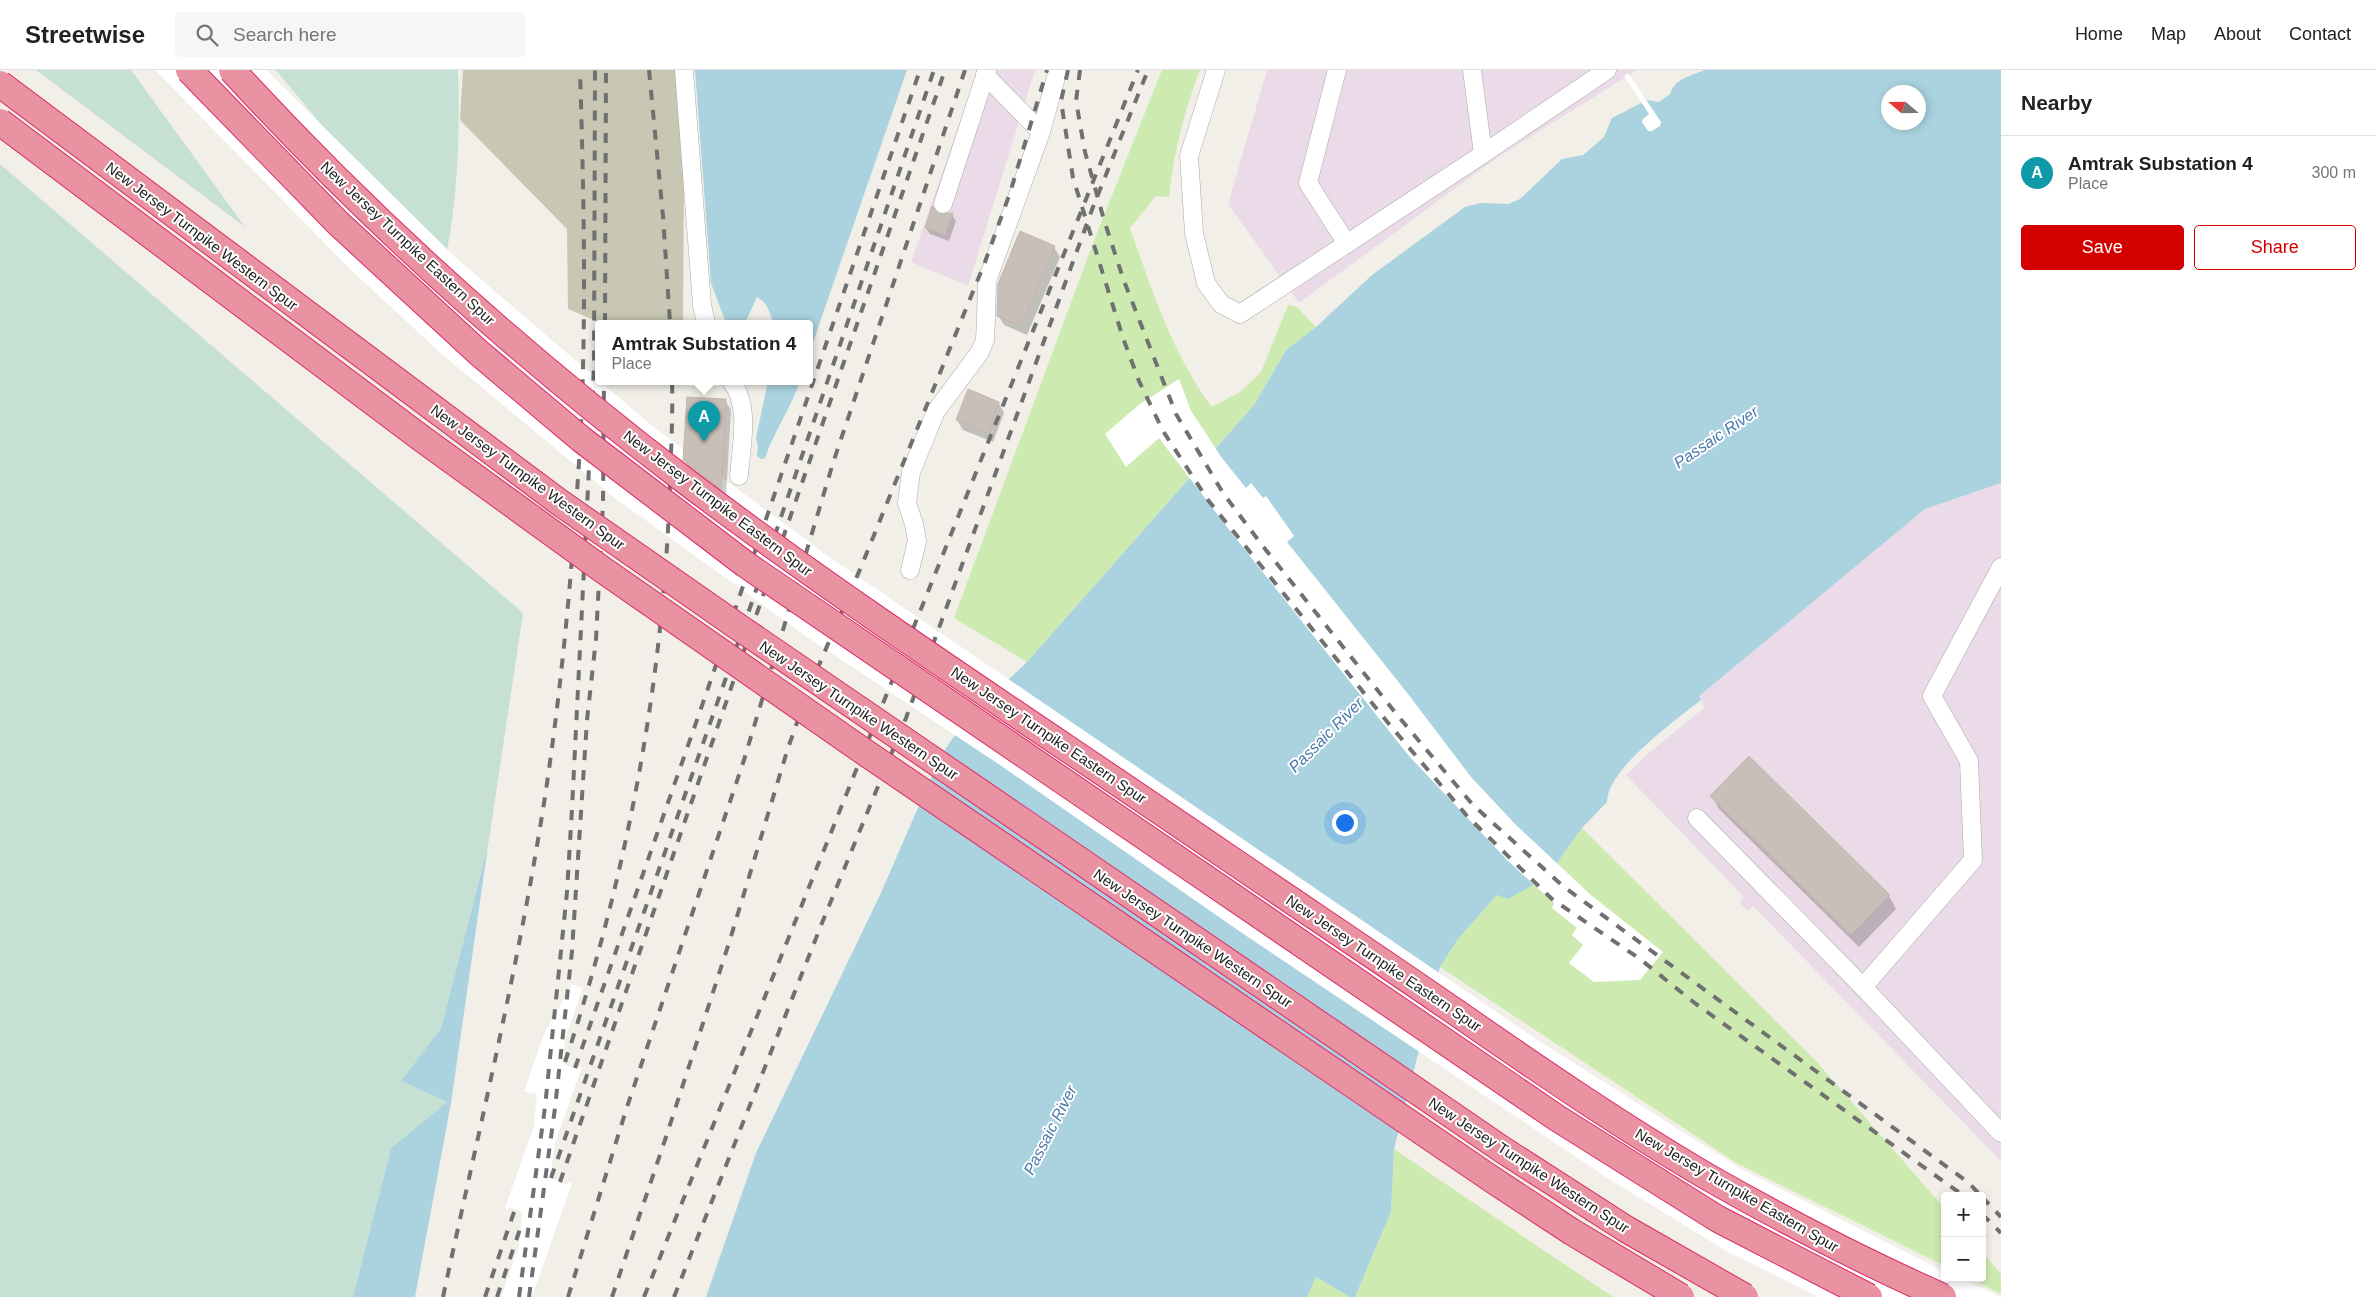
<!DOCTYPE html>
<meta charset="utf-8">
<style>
body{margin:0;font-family:Helvetica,sans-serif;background:#f6f6f6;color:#222}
.controls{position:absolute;right:15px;bottom:15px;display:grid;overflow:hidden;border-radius:5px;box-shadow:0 2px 8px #0003}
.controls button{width:45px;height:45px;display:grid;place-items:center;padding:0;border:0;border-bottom:1px solid #e0e0e0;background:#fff;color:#222;font:25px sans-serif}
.compass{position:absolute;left:1881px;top:15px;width:45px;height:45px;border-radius:50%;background:#fff;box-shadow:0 2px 8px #0003;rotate:290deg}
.you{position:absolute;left:1344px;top:752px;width:18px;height:18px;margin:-12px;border:4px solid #fff;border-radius:50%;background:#1a73e8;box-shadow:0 0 0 8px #1a73e833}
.badge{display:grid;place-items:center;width:32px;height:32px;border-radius:50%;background:#d40000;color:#fff;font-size:16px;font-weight:700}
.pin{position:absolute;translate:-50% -41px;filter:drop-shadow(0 1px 2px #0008)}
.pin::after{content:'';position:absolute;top:26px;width:18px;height:15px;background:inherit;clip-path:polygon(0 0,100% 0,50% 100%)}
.popup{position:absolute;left:595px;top:250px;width:218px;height:65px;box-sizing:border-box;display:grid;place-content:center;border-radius:5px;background:#fff;filter:drop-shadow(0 1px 4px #0005);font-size:16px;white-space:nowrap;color:#767676}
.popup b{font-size:19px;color:#222}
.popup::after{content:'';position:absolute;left:50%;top:100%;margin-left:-10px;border:10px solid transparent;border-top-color:#fff}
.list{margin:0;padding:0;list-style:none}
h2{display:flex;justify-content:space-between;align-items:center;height:65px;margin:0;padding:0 20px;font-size:21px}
h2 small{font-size:16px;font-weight:400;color:#767676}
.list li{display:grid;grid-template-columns:32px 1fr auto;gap:15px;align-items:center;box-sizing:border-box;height:75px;padding:0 20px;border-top:1px solid #e0e0e0}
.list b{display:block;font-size:19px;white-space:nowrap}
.list p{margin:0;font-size:16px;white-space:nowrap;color:#767676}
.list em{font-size:16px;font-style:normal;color:#767676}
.actions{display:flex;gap:10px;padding:15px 20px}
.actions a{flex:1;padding:11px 0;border:1px solid #d40000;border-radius:5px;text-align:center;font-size:18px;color:#d40000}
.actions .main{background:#d40000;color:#fff}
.icon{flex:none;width:28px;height:28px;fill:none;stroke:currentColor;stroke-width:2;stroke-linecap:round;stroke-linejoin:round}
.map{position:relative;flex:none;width:2001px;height:1227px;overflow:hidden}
header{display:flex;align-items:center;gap:30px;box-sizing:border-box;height:70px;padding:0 25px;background:#fff;border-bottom:1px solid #e0e0e0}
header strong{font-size:24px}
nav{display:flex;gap:28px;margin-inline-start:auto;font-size:18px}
.search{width:350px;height:45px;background:#f6f6f6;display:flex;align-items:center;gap:12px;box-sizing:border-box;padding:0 18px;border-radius:5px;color:#767676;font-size:19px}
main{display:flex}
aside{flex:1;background:#fff}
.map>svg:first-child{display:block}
.industrial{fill:#ebdbe8}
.construction{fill:#c7c7b4}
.grass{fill:#cdebb0}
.wetland{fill:#c6e0d4}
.water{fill:#aad3df;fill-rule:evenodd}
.pier{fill:#fff}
.shadow{fill:#0003}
.building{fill:#c7bfb8;stroke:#c4b6ab}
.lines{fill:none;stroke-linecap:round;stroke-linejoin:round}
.minor-casing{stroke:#a9a9a9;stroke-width:19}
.minor{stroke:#fff;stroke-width:18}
.rail{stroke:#707070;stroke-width:4;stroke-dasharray:10 10;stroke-linecap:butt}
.highway-bridge-casing{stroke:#dc2a67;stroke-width:28;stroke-linecap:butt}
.highway-bridge{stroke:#e892a2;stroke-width:26}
.labels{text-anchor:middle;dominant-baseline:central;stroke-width:4;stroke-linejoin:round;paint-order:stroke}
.street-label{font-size:15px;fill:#222;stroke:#fff}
.water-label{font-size:16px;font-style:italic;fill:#4a7aab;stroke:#fff}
</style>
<header>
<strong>Streetwise</strong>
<div class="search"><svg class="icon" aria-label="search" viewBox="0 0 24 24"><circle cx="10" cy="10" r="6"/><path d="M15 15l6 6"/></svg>Search here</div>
<nav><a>Home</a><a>Map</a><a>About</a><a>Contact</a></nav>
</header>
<main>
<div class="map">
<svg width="2001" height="1227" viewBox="0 0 2001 1227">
<rect width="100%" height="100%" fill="#f2efe9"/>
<g class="industrial">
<polygon points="978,0 1035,0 968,216 911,192"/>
<polygon points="1267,0 1637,0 1498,87 1299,233 1228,134"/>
<polygon points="2001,413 2001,1091 1753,836 1748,841 1739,832 1744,827 1626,705 1644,687 1705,637 1698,626 1925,439"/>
</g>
<polygon class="construction" points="463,0 677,0 684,101 683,253 601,253 568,239 567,159 460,50"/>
<g class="grass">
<path d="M1162 0H1200C1184 42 1174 82 1169 127L1156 126 1130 158C1152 219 1172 284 1212 337L1240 322 1261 302 1288 235 1297 237 1316 257 1286 280 1254 335 1027 592 954 548 1093 173Z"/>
<polygon points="1582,758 1817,992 1945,1139 1945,1196 1738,1094 1440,897 1458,869 1497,825 1547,807"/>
<polygon points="1394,1079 1607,1223 1614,1227 1355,1227 1391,1142"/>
<polygon points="1982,1182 2001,1204 2001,1224 1970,1208 1982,1208"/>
<polygon points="1316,1207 1350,1227 1307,1227"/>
</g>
<g class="wetland">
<polygon points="36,0 131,0 245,157"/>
<path d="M276 0H458C460 63 458 124 446 186L378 123Z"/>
<polygon points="0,94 523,543 488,776 441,958 401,1011 447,1032 391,1078 353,1227 0,1227"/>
</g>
<g class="water">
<path d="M695 0H907L809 284V253H773C770 242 767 232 757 227L745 253H726L711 213Z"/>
<path d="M1705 0H2001V413L1925 439 1699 626 1701 630C1676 650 1607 699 1607 732L1582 758 1547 807 1508 829 1497 825 1458 869 1440 897 1394 1079 1391 1142 1355 1227H1350L1316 1207 1307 1227H706L756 1083 880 825 941 685 964 652 1027 592 1254 335 1286 280 1316 257 1372 205 1465 137 1481 133 1508 134 1520 129 1562 89 1583 85 1604 67 1612 48 1647 30 1659 32 1670 24C1675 8 1691 6 1705 0ZM1888 22H1918V52H1888Z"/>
<path d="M768 311H800C791 338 774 361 765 388L761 389 757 386 758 376 756 368Z"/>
<polygon points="488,776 451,1033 415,1227 353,1227 391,1078 447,1032 401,1011 441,958"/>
</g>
<g class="pier">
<polygon points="155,0 266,0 457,189 651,355 825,484 1536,969 1678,1059 1741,1099 1945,1202 1945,1208 1960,1208 2001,1227 1819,1227 1728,1182 1606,1107 1245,865 1000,695 807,567 615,428 443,285 349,198"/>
<polygon points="1628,3 1661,52 1660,56 1652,61 1648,61 1642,52 1643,49 1649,44 1624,6"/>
<polygon points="1179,309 1191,341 1222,388 1246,418 1251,413 1263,428 1266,426 1294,466 1287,472 1408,624 1471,707 1516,755 1592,826 1663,882 1640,910 1594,912 1569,893 1583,875 1572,865 1577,858 1552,838 1554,833 1508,791 1409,686 1234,466 1159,368 1126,397 1105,364 1140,334"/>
<polygon points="572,914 583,918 565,969 563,994 578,999 580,996 582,997 555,1073 550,1108 567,1115 568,1112 572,1113 532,1227 501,1227 519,1176 522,1142 509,1137 508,1140 505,1138 534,1056 537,1024 524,1022 544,964"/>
</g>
<g class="shadow">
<polygon points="939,145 952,145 956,151 949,171 930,164 926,158"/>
<polygon points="1054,177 1060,187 1027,265 1004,255 998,245"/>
<polygon points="969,321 999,333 1004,343 993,372 963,360 957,350"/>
<polygon points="725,330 731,340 726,427 690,400 685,390"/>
<polygon points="1712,726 1889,826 1896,839 1859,877 1719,739"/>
</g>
<g class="building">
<polygon points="932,136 939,144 953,143 945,165 925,158"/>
<polygon points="1020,161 1055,176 1021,256 997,246 998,214"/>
<polygon points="968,319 999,332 987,363 956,350"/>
<polygon points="687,327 726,329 721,419 683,390"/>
<polygon points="1749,686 1890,825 1851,865 1710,726"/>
</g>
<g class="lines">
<defs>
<g id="minor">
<polyline points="684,0 702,235 706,253"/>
<polyline points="1216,0 1189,86 1194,163 1206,213 1221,234 1240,244 1483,84 1607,0"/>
<polyline points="1337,0 1308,113 1347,174"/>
<polyline points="1472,0 1483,84"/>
<polyline points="1041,62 1058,0"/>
<polyline points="943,134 987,0"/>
<path d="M731 311C751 336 741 376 739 406"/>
<polyline points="910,500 917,471 914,454 907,433 911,402 936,341 980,282 985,270 986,249 987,211 1041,62 985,5"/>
<polyline points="1697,748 1863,917 2001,1063"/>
<polyline points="1863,917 1973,790 1969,691 1932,626 2001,497"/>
</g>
</defs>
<use href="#minor" class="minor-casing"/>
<use href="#minor" class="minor"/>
<g class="rail">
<polyline points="649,0 663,146 670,253"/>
<polyline points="1068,0 1061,31 1073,108 1123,268 1139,311 1163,361 1208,430 1389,654 1468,747 1552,829 1640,889 1696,934 1964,1126"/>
<polyline points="1080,0 1076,31 1085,82 1104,150 1124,211 1176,344 1223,423 1262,475 1398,646 1473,735 1564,817 1969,1113 1981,1126"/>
<polyline points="605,253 606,0"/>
<path d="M565 992C627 805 664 610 670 413 671 379 673 345 672 311"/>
<polyline points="575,998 705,627 920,0"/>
<polyline points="551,1108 728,602 934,0"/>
<polyline points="560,1112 945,0"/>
<polyline points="1982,1127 2001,1147"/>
<polyline points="1982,1144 2001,1163"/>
<path d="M443 1227C479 1059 520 891 546 720 562 612 572 502 579 392 587 262 584 130 580 0"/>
<polyline points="485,1227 515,1139"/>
<polyline points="497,1227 520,1159"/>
<polyline points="519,1227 545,1037 567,822 572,739 594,297 595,0"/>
<polyline points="529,1227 555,1038 572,881 587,650 596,569 603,433 604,311"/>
<polyline points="568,1227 627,1037 744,690 833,393 965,0"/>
<polyline points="612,1227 666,1067 729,873 788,678 810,616 861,497 985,192 1010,123 1047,0"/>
<polyline points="644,1227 1138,0"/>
<polyline points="674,1227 822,853 906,648 1093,137 1148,0"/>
</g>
<defs>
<g id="highway-bridge">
<polyline points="189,0 338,153 479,283 581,369 745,494 1557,1048 1718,1149 1869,1227"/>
<path d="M232 0C370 151 525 289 688 413 860 543 1042 660 1220 782 1299 836 1379 889 1457 943 1539 1000 1621 1056 1706 1106 1783 1150 1862 1191 1943 1227"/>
<polyline points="0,14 559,432 737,556 1503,1080 1626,1159 1745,1227"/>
<polyline points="0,52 421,368 603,500 863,681 1493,1110 1572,1162 1681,1227"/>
</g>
</defs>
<use href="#highway-bridge" class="highway-bridge-casing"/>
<use href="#highway-bridge" class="highway-bridge"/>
</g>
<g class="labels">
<g class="street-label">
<text transform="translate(202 166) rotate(37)">New Jersey Turnpike Western Spur</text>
<text transform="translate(408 173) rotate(43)">New Jersey Turnpike Eastern Spur</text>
<text transform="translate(528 407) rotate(36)">New Jersey Turnpike Western Spur</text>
<text transform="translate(718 433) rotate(37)">New Jersey Turnpike Eastern Spur</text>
<text transform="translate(859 640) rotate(34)">New Jersey Turnpike Western Spur</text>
<text transform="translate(1049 665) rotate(34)">New Jersey Turnpike Eastern Spur</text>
<text transform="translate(1193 868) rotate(34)">New Jersey Turnpike Western Spur</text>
<text transform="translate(1384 893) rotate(34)">New Jersey Turnpike Eastern Spur</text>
<text transform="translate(1529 1095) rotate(33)">New Jersey Turnpike Western Spur</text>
<text transform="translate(1737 1120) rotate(30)">New Jersey Turnpike Eastern Spur</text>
</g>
<g class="water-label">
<text transform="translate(1716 367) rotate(-34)">Passaic River</text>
<text transform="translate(1326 665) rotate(-45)">Passaic River</text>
<text transform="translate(1050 1060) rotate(-63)">Passaic River</text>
</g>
</g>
</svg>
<div class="controls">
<button>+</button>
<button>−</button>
</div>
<svg class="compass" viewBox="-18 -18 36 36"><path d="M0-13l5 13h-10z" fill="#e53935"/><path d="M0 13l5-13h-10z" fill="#767676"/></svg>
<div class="you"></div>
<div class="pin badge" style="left:704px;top:372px;background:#0f9aa8">A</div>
<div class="popup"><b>Amtrak Substation 4</b>Place</div>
</div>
<aside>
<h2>Nearby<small></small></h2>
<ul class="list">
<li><span class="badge" style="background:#0f9aa8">A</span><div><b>Amtrak Substation 4</b><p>Place</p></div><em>300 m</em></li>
</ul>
<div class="actions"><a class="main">Save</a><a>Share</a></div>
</aside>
</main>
